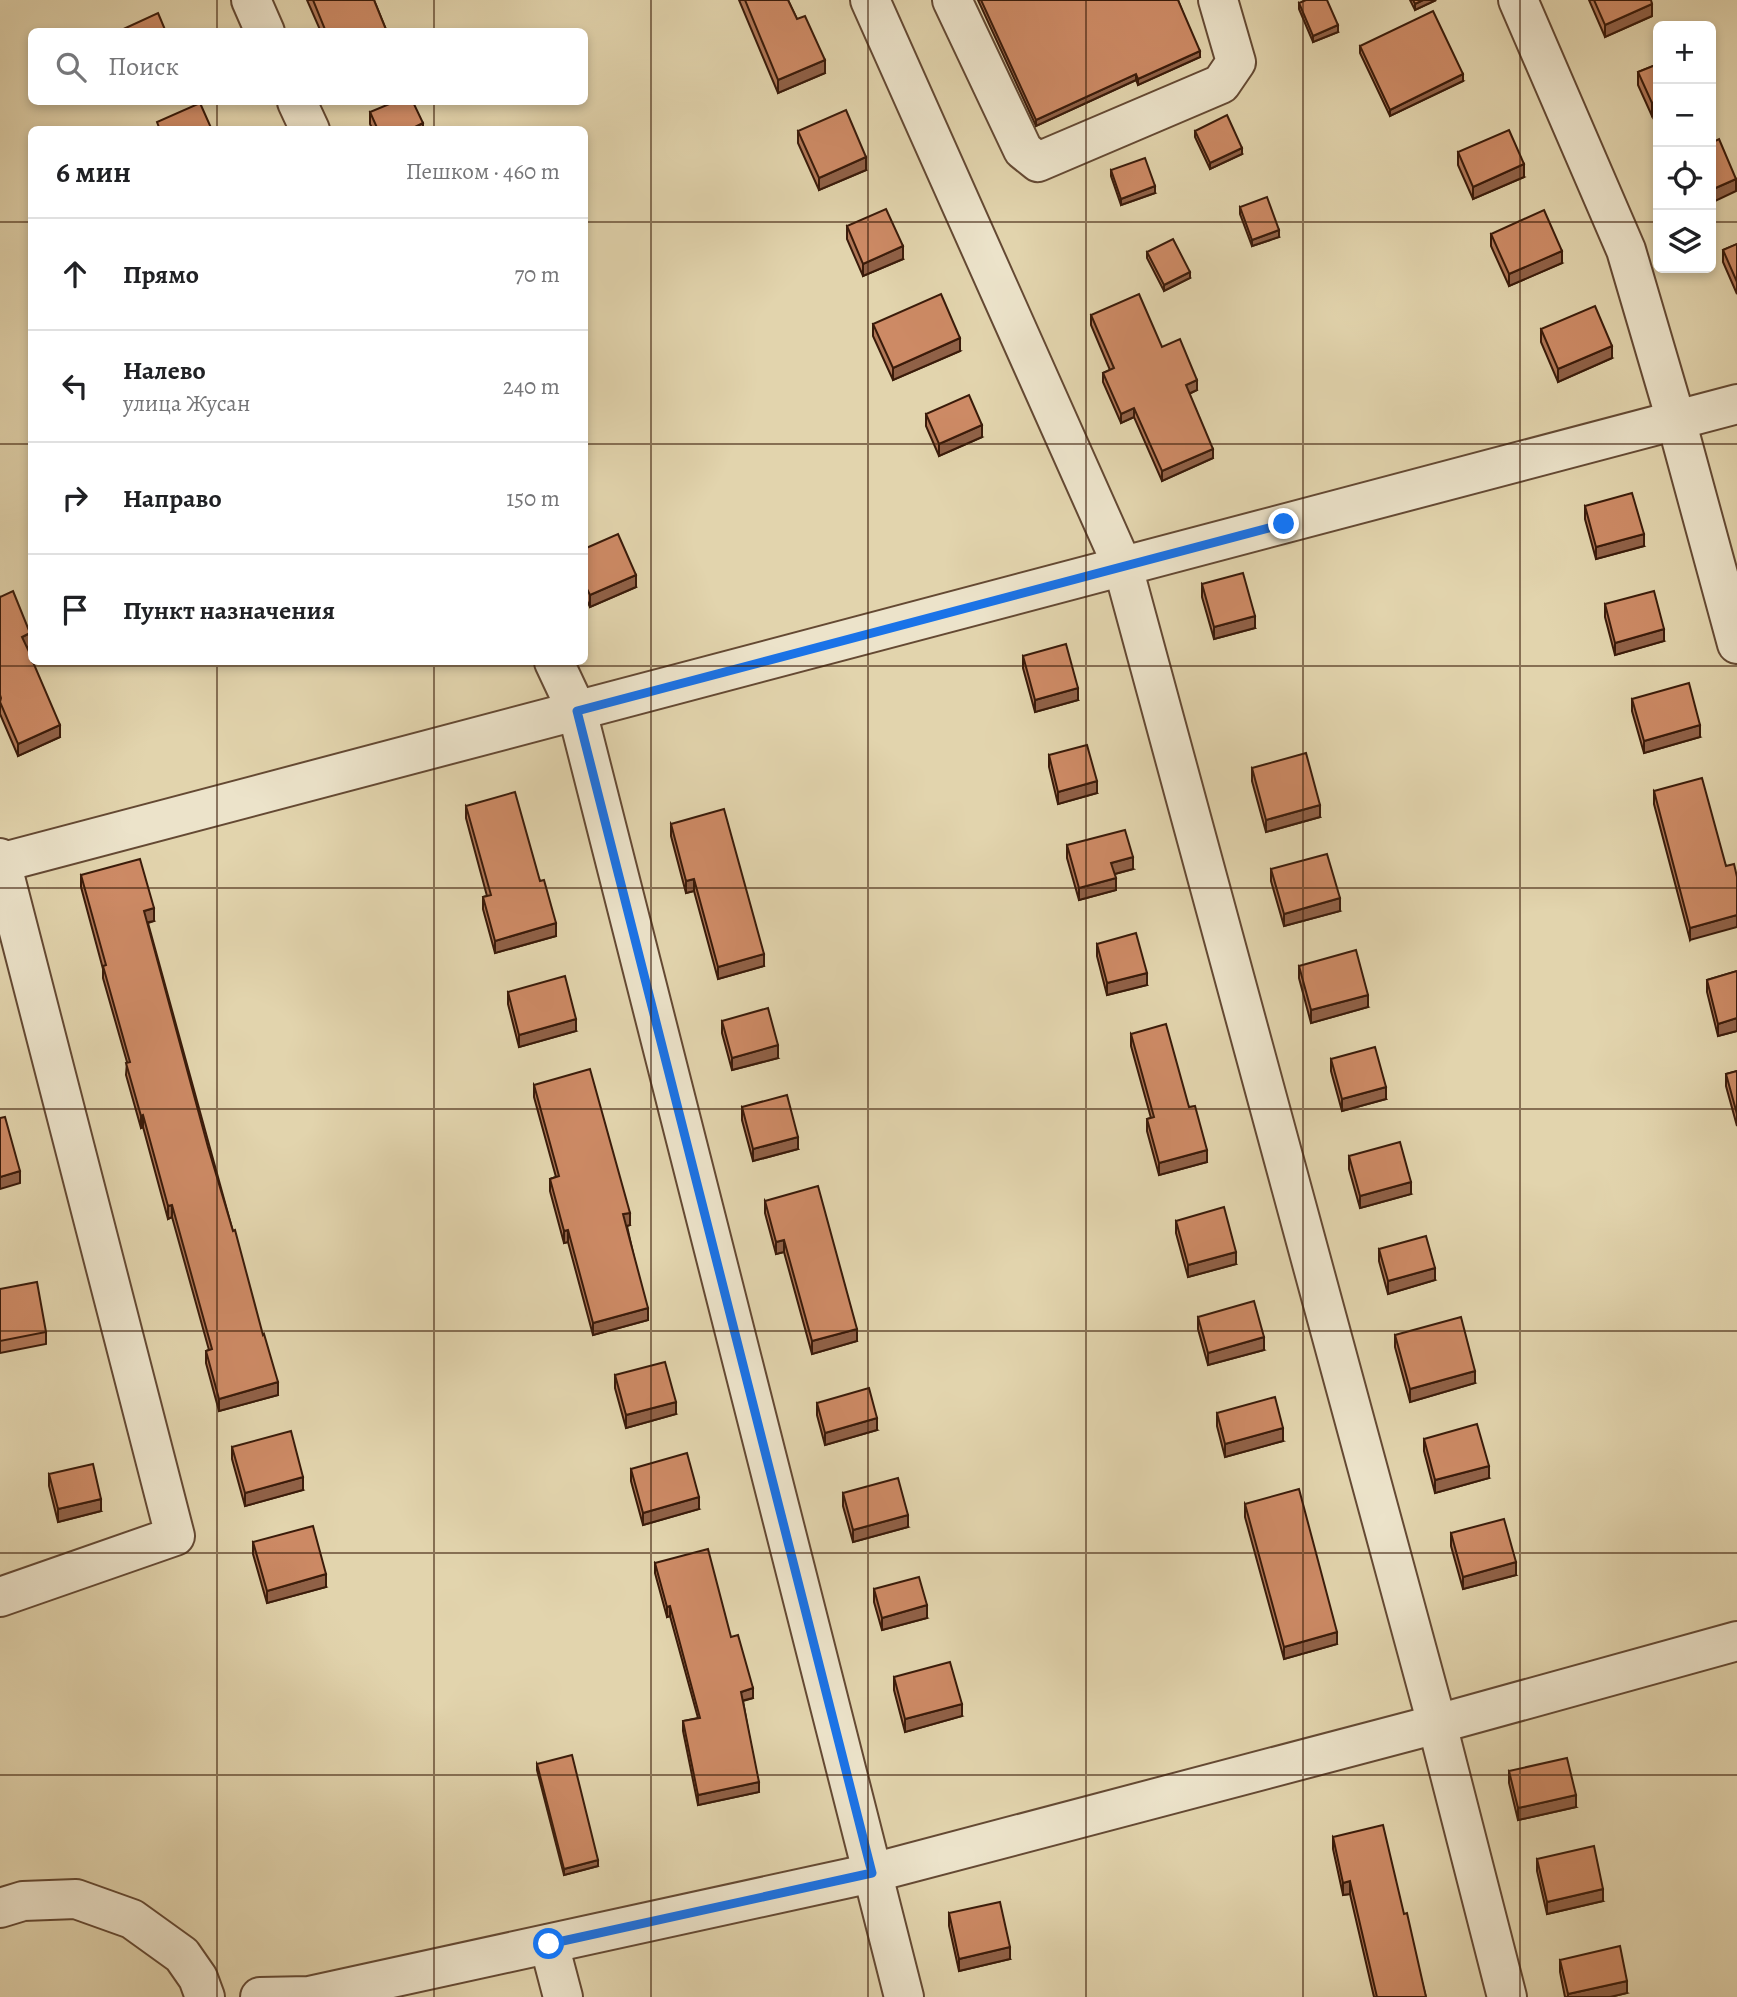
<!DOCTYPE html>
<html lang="ru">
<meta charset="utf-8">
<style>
body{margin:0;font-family:Alegreya,serif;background:#f6f6f6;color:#202124}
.controls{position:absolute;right:21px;top:21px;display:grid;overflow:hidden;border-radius:10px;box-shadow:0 4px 10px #0003}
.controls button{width:63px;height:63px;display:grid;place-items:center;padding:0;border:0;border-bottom:2px solid #e0e0e0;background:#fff;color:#202124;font:35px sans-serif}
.stop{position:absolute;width:21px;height:21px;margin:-16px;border:5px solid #1a73e8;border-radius:50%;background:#fff}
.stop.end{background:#1a73e8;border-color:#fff;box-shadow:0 2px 7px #0008}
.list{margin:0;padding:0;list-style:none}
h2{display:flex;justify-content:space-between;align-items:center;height:91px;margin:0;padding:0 28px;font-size:30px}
h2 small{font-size:23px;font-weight:400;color:#757577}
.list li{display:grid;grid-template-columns:46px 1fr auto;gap:21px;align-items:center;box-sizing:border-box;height:112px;padding:0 28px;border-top:2px solid #e0e0e0}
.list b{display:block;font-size:26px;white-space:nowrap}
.list p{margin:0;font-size:23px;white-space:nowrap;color:#757577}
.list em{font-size:23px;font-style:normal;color:#757577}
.icon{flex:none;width:38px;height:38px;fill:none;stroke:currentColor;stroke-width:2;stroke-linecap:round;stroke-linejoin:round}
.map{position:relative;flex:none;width:1737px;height:1997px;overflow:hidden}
.search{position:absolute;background:#fff;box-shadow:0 4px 10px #0003;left:28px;top:28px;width:560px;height:77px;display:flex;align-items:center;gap:18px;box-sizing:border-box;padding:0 24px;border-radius:10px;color:#757577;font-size:26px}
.panel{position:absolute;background:#fff;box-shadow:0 4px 10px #0003;left:28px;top:126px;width:560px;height:539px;border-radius:10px}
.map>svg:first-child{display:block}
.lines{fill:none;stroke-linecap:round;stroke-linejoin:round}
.minor-casing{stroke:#644933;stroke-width:42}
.minor{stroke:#ece3ca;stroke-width:38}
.wall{fill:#b07757;stroke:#3a1b0a;stroke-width:2}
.shaded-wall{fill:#906147;stroke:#3a1b0a;stroke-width:2}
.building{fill:#cd8a65;stroke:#3a1b0a;stroke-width:2}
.route{stroke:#1a73e8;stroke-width:9}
.grid{fill:none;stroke:#3a1b0a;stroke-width:2;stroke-opacity:0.55}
</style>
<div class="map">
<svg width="1737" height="1997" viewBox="0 0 1737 1997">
<rect width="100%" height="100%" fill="#e2d4ad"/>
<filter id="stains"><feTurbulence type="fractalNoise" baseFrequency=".00286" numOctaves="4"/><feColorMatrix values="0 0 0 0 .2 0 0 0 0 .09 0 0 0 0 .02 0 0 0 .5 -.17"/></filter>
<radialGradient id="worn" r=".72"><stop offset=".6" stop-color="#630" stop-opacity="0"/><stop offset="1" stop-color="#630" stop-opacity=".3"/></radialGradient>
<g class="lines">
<defs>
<g id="minor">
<polyline points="251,0 265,32"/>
<polyline points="870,0 1123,567 1437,1724 1507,1997"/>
<polyline points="952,0 1023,150 1038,162 1221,84 1236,62 1218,0"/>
<polyline points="1518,0 1626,250 1676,420 1737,644"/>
<polyline points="297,102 310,130"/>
<polyline points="554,662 577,711 904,1997"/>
<polyline points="0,858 175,1536 0,1597"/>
<polyline points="0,863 1737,404"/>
<polyline points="0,1908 23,1901 76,1899 132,1919 182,1955 198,1978 205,1997"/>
<polyline points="549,1944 563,1997"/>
<polyline points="260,1997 309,1996 872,1873 1437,1724 1737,1641"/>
</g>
</defs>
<use href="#minor" class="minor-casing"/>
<use href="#minor" class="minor"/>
</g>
<g class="wall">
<polygon points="307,0 374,0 387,32 321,32"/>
<polygon points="739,0 788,0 797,19 825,73 778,93"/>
<polygon points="978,0 1178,0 1200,57 1138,85 1136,80 1036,126"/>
<polygon points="1410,0 1436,0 1415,10"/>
<polygon points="1589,0 1651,0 1652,16 1605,37"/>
<polygon points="1299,3 1338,32 1313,42 1299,9"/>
<polygon points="1360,46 1463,81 1390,116 1360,53"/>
<polygon points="1658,64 1652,116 1638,85 1638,72"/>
<polygon points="370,112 423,130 373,130 370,124"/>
<polygon points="798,131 866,170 819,190 798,143"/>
<polygon points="1195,131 1242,154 1210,169 1195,137"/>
<polygon points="1458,152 1524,177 1473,199 1458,165"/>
<polygon points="1111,170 1155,193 1121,205 1111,176"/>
<polygon points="1240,207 1279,237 1252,246 1240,214"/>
<polygon points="847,226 903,259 863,276 847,239"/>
<polygon points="1491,234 1562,263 1509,286 1491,246"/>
<polygon points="1737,244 1737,294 1723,262 1723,250"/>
<polygon points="1147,252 1190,278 1164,291 1147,258"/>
<polygon points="1091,315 1162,347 1197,390 1189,394 1213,458 1162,481 1134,417 1121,423 1103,382 1103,373 1110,370 1091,325"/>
<polygon points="873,324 960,351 893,380 873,336"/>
<polygon points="1541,329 1612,358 1558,382 1541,342"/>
<polygon points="926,414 982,437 939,456 926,426"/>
<polygon points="1585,506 1644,546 1596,559 1585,519"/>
<polygon points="584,549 636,587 590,607 584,595"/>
<polygon points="1202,584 1255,628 1214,639 1202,597"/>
<polygon points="0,597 30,646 27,647 60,737 18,756 0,714"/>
<polygon points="1605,604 1664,641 1615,655 1605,617"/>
<polygon points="1023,656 1078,700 1035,712 1023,668"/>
<polygon points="1632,699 1700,737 1644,753 1632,711"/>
<polygon points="1049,755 1097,793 1058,804 1049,767"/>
<polygon points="1252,768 1320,817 1266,832 1252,781"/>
<polygon points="1654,791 1726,866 1690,940 1654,804"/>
<polygon points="466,806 540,881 556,936 495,953 483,909 483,897 487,896 466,818"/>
<polygon points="671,824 764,966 718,979 694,891 686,893 671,836"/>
<polygon points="1067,845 1133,869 1115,874 1116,890 1079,900 1067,858"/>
<polygon points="1271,869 1340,911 1284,926 1271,881"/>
<polygon points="81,875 154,921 148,923 278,1395 219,1411 206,1363 206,1351 209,1350 172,1217 168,1219 143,1127 141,1128 126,1075 127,1062 103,978 103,969 81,887"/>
<polygon points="1097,944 1147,985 1107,995 1097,956"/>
<polygon points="1299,966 1368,1007 1311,1023 1299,978"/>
<polygon points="1737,971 1737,1031 1718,1036 1707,992 1707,980"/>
<polygon points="508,992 576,1031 519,1047 508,1004"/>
<polygon points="722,1021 778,1058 732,1070 722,1033"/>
<polygon points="1131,1034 1189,1107 1207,1162 1159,1175 1147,1131 1147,1119 1151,1118 1131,1046"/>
<polygon points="1331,1059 1386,1099 1342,1111 1331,1071"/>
<polygon points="1737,1071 1737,1126 1726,1086 1726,1074"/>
<polygon points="534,1085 630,1225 627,1226 648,1320 593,1335 568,1242 564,1243 550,1191 550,1179 556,1177 534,1097"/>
<polygon points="742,1107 798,1149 753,1161 742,1120"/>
<polygon points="1349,1156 1411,1194 1360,1208 1349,1169"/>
<polygon points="765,1201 857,1341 812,1354 784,1252 776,1254 765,1213"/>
<polygon points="1176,1221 1236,1264 1188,1277 1176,1233"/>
<polygon points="1379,1249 1435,1280 1388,1294 1379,1261"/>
<polygon points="0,1289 46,1332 46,1344 0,1353"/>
<polygon points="1198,1317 1264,1350 1208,1365 1198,1329"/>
<polygon points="1395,1335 1475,1383 1410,1402 1395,1347"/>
<polygon points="615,1375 676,1414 626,1428 615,1388"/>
<polygon points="817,1403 877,1430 825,1445 817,1415"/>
<polygon points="1217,1413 1283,1441 1225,1457 1217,1426"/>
<polygon points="1424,1439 1489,1478 1435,1493 1424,1451"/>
<polygon points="232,1447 303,1490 245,1506 232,1459"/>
<polygon points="631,1469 699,1509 643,1525 631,1481"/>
<polygon points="49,1474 101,1511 58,1522 49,1486"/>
<polygon points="843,1493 908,1527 853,1542 843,1506"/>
<polygon points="1245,1504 1337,1644 1284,1659 1245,1517"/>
<polygon points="1451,1533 1516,1575 1463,1589 1451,1546"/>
<polygon points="253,1542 326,1587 267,1603 253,1554"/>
<polygon points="655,1563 731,1637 753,1698 743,1701 759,1792 698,1805 683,1731 683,1721 698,1718 670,1616 667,1617 655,1573"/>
<polygon points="874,1589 927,1618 882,1630 874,1602"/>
<polygon points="894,1677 962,1716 905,1732 894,1690"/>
<polygon points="537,1764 598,1866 564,1875 537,1770"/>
<polygon points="1509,1771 1576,1807 1518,1820 1509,1783"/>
<polygon points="1333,1837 1404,1914 1426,1997 1374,1997 1350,1894 1343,1895 1333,1849"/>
<polygon points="1537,1859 1603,1901 1547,1914 1537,1871"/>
<polygon points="949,1913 1010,1959 959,1971 949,1926"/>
<polygon points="1560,1960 1627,1993 1610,1997 1565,1997 1560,1972"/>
</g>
<g class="shaded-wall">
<polygon points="1423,0 1436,0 1415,10 1415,4"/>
<polygon points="1652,4 1652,16 1605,37 1605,25"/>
<polygon points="1338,25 1338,32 1313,42 1313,36"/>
<polygon points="1200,51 1200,57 1138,85 1138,79"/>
<polygon points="825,60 825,73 778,93 778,80"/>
<polygon points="1136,74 1136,80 1036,126 1036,120"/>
<polygon points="1463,74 1463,81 1390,116 1390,110"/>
<polygon points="1658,101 1658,113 1652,116 1652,103"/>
<polygon points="423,123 423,130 409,130"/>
<polygon points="1242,148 1242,154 1210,169 1210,163"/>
<polygon points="866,157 866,170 819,190 819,178"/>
<polygon points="1524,164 1524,177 1473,199 1473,187"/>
<polygon points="1736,179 1736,191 1711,203 1711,190"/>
<polygon points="1155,186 1155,193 1121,205 1121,199"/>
<polygon points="1279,230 1279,237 1252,246 1252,240"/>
<polygon points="903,246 903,259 863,276 863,264"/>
<polygon points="1562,251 1562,263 1509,286 1509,274"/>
<polygon points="1190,272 1190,278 1164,291 1164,285"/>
<polygon points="960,338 960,351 893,380 893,368"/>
<polygon points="1612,346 1612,358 1558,382 1558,369"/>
<polygon points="1197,380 1197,390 1186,395 1186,385"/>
<polygon points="1134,408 1134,417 1121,423 1121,414"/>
<polygon points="982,425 982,437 939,456 939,444"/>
<polygon points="1213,449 1213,458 1162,481 1162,471"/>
<polygon points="1644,534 1644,546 1596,559 1596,547"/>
<polygon points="636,575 636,587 590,607 590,595"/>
<polygon points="1255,616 1255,628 1214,639 1214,627"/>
<polygon points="1664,629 1664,641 1615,655 1615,643"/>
<polygon points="30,633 30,646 22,649 22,637"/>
<polygon points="1078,688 1078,700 1035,712 1035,700"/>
<polygon points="60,725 60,737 18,756 18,744"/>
<polygon points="1700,725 1700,737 1644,753 1644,741"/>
<polygon points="1097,781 1097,793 1058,804 1058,792"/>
<polygon points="1320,805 1320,817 1266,832 1266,820"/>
<polygon points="1133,857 1133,869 1111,875 1111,863"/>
<polygon points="1116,878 1116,890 1079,900 1079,888"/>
<polygon points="694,879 694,891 686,893 686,881"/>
<polygon points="1340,898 1340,911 1284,926 1284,914"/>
<polygon points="154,908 154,921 144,923 144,911"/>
<polygon points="1737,915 1737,927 1690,940 1690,928"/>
<polygon points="556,923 556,936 495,953 495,941"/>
<polygon points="764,954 764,966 718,979 718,967"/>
<polygon points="1147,973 1147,985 1107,995 1107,983"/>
<polygon points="1368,995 1368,1007 1311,1023 1311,1010"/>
<polygon points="1737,1018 1737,1031 1718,1036 1718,1024"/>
<polygon points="576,1019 576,1031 519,1047 519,1035"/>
<polygon points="778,1045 778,1058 732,1070 732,1058"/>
<polygon points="1386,1087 1386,1099 1342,1111 1342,1099"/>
<polygon points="143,1115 143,1127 141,1128 141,1116"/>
<polygon points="798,1137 798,1149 753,1161 753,1149"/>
<polygon points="1207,1150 1207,1162 1159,1175 1159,1163"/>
<polygon points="20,1171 20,1183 0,1189 0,1177"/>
<polygon points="1411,1182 1411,1194 1360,1208 1360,1196"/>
<polygon points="172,1205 172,1217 168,1219 168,1206"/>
<polygon points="630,1213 630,1225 623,1227 623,1214"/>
<polygon points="568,1230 568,1242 564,1243 564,1231"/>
<polygon points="784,1240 784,1252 776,1254 776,1242"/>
<polygon points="1236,1252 1236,1264 1188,1277 1188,1265"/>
<polygon points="1435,1268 1435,1280 1388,1294 1388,1281"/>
<polygon points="648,1308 648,1320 593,1335 593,1323"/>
<polygon points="857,1329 857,1341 812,1354 812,1341"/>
<polygon points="1264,1337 1264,1350 1208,1365 1208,1353"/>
<polygon points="1475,1371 1475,1383 1410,1402 1410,1389"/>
<polygon points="278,1382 278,1395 219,1411 219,1399"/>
<polygon points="676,1402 676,1414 626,1428 626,1415"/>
<polygon points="877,1418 877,1430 825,1445 825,1433"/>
<polygon points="1283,1428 1283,1441 1225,1457 1225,1444"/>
<polygon points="1489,1466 1489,1478 1435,1493 1435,1480"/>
<polygon points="303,1477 303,1490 245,1506 245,1493"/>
<polygon points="699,1497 699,1509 643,1525 643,1513"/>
<polygon points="101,1499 101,1511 58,1522 58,1509"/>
<polygon points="908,1515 908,1527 853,1542 853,1530"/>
<polygon points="1516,1562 1516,1575 1463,1589 1463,1577"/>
<polygon points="326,1574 326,1587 267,1603 267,1591"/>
<polygon points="927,1605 927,1618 882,1630 882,1618"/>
<polygon points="670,1606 670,1616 667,1617 667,1607"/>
<polygon points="1337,1632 1337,1644 1284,1659 1284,1647"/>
<polygon points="753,1688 753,1698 741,1701 741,1692"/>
<polygon points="962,1704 962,1716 905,1732 905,1719"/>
<polygon points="759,1782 759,1792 698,1805 698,1795"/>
<polygon points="1576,1795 1576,1807 1518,1820 1518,1808"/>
<polygon points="598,1860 598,1866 564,1875 564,1869"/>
<polygon points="1350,1881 1350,1894 1343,1895 1343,1883"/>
<polygon points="1603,1889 1603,1901 1547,1914 1547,1902"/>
<polygon points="1010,1947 1010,1959 959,1971 959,1959"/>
<polygon points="1627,1981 1627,1993 1610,1997 1568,1997 1568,1994"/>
</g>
<g class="building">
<polygon points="313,0 374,0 387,32 326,32"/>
<polygon points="745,0 788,0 797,19 805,16 825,60 778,80"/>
<polygon points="981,0 1178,0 1200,51 1138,79 1136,74 1036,120"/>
<polygon points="1306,0 1327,0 1338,25 1313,36 1299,3"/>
<polygon points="1413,0 1423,0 1415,4"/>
<polygon points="1594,0 1651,0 1652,4 1605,25"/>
<polygon points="1433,11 1463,74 1390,110 1360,46"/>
<polygon points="158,13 166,32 117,32"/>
<polygon points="1658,64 1658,101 1652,103 1638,72"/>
<polygon points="394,102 413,102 423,123 409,130 378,130 370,112"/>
<polygon points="200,103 212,130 160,130 157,122"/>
<polygon points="846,110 866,157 819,178 798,131"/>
<polygon points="1227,115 1242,148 1210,163 1195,131"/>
<polygon points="1509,130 1524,164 1473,187 1458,152"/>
<polygon points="1719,139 1736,179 1711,190 1711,143"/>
<polygon points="1145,158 1155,186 1121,199 1111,170"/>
<polygon points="1267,197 1279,230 1252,240 1240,207"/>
<polygon points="886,209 903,246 863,264 847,226"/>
<polygon points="1544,210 1562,251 1509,274 1491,234"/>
<polygon points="1173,239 1190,272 1164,285 1147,252"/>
<polygon points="1737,244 1737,282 1723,250"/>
<polygon points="941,294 960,338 893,368 873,324"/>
<polygon points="1139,294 1162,347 1180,339 1197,380 1186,385 1213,449 1162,471 1134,408 1121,414 1103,373 1114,368 1091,315"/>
<polygon points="1595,306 1612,346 1558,369 1541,329"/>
<polygon points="969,395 982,425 939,444 926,414"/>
<polygon points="1632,493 1644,534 1596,547 1585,506"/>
<polygon points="618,534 636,575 590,595 584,583 584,549"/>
<polygon points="1243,573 1255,616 1214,627 1202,584"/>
<polygon points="13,591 30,633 22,637 32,658 32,662 33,662 60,725 18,744 0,702 1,698 0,695 0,597"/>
<polygon points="1654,591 1664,629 1615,643 1605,604"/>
<polygon points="1066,644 1078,688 1035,700 1023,656"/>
<polygon points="1689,683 1700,725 1644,741 1632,699"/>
<polygon points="1087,745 1097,781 1058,792 1049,755"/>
<polygon points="1306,753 1320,805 1266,820 1252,768"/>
<polygon points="1702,778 1726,866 1734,864 1737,877 1737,915 1690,928 1654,791"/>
<polygon points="515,792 540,881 544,880 556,923 495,941 483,897 491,895 466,806"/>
<polygon points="724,809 764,954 718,967 694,879 686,881 671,824"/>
<polygon points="1125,830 1133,857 1111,863 1116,878 1079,888 1067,845"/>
<polygon points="1327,854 1340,898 1284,914 1271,869"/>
<polygon points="140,859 154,908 144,911 208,1147 233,1231 235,1230 263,1335 264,1334 278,1382 219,1399 206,1351 212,1349 172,1205 168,1206 143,1115 141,1116 126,1063 130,1062 103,966 106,965 81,875"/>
<polygon points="1136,933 1147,973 1107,983 1097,944"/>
<polygon points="1356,950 1368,995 1311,1010 1299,966"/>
<polygon points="1737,971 1737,1018 1718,1024 1707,980"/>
<polygon points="565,976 576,1019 519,1035 508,992"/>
<polygon points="768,1008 778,1045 732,1058 722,1021"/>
<polygon points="1166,1024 1189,1107 1195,1106 1207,1150 1159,1163 1147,1119 1154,1117 1131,1034"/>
<polygon points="1375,1047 1386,1087 1342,1099 1331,1059"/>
<polygon points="590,1069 630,1213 623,1214 648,1308 593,1323 568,1230 564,1231 550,1179 559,1176 534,1085"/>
<polygon points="1737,1071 1737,1114 1726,1074"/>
<polygon points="787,1095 798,1137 753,1149 742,1107"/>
<polygon points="5,1117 20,1171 0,1177 0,1118"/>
<polygon points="1400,1142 1411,1182 1360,1196 1349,1156"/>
<polygon points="818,1186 857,1329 812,1341 784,1240 776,1242 765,1201"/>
<polygon points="1224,1207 1236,1252 1188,1265 1176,1221"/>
<polygon points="1426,1236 1435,1268 1388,1281 1379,1249"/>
<polygon points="37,1282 46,1332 0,1341 0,1289"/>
<polygon points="1254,1301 1264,1337 1208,1353 1198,1317"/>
<polygon points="1461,1317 1475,1371 1410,1389 1395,1335"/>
<polygon points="665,1362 676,1402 626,1415 615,1375"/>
<polygon points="869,1388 877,1418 825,1433 817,1403"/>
<polygon points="1275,1397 1283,1428 1225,1444 1217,1413"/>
<polygon points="1477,1424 1489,1466 1435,1480 1424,1439"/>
<polygon points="291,1431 303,1477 245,1493 232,1447"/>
<polygon points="687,1453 699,1497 643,1513 631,1469"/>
<polygon points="93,1464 101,1499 58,1509 49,1474"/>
<polygon points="898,1478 908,1515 853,1530 843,1493"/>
<polygon points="1299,1489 1337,1632 1284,1647 1245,1504"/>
<polygon points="1504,1519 1516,1562 1463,1577 1451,1533"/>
<polygon points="313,1526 326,1574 267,1591 253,1542"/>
<polygon points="708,1549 731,1637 738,1635 753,1688 741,1692 759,1782 698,1795 683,1721 700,1718 670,1606 667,1607 655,1563"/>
<polygon points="919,1577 927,1605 882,1618 874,1589"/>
<polygon points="950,1662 962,1704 905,1719 894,1677"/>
<polygon points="572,1755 598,1860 564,1869 537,1764"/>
<polygon points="1567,1758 1576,1795 1518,1808 1509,1771"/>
<polygon points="1383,1825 1404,1914 1407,1913 1426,1997 1377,1997 1350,1881 1343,1883 1333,1837"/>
<polygon points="1594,1846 1603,1889 1547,1902 1537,1859"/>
<polygon points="1000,1902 1010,1947 959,1959 949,1913"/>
<polygon points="1620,1946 1627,1981 1568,1994 1560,1960"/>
</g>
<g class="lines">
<polyline class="route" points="549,1944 872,1873 577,711 1284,524"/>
</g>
<path class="grid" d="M217 0V32M434 0V32M651 0V1997M868 0V1997M1086 0V1997M1303 0V1997M1520 0V1997M217 102V130M434 102V130M0 222H32M584 222H1658M1711 222H1737M0 444H32M584 444H1737M217 662V1997M434 662V1997M0 666H1737M0 888H1737M0 1109H1737M0 1331H1737M0 1553H1737M0 1775H1737"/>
<rect width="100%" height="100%" filter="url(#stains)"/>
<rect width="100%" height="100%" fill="url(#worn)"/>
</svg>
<div class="controls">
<button>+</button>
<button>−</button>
<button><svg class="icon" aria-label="locate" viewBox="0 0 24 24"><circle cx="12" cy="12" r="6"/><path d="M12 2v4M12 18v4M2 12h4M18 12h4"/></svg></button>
<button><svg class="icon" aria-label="layers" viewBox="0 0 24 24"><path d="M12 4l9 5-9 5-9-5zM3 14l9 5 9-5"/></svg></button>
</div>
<div class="stop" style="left:549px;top:1944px"></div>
<div class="stop end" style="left:1284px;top:524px"></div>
<div class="search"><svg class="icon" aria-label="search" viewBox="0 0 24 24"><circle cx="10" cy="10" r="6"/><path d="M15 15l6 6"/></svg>Поиск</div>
<section class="panel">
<h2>6 мин<small>Пешком · 460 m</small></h2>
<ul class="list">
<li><svg class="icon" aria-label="ahead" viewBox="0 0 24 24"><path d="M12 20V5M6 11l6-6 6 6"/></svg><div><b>Прямо</b></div><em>70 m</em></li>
<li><svg class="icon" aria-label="left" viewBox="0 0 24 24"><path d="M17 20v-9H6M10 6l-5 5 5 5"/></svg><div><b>Налево</b><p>улица Жусан</p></div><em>240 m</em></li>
<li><svg class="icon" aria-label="right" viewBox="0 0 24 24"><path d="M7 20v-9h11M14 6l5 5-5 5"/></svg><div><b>Направо</b></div><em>150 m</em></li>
<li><svg class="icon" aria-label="arrive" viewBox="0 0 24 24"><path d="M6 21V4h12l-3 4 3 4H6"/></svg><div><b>Пункт назначения</b></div></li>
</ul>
</section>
</div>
